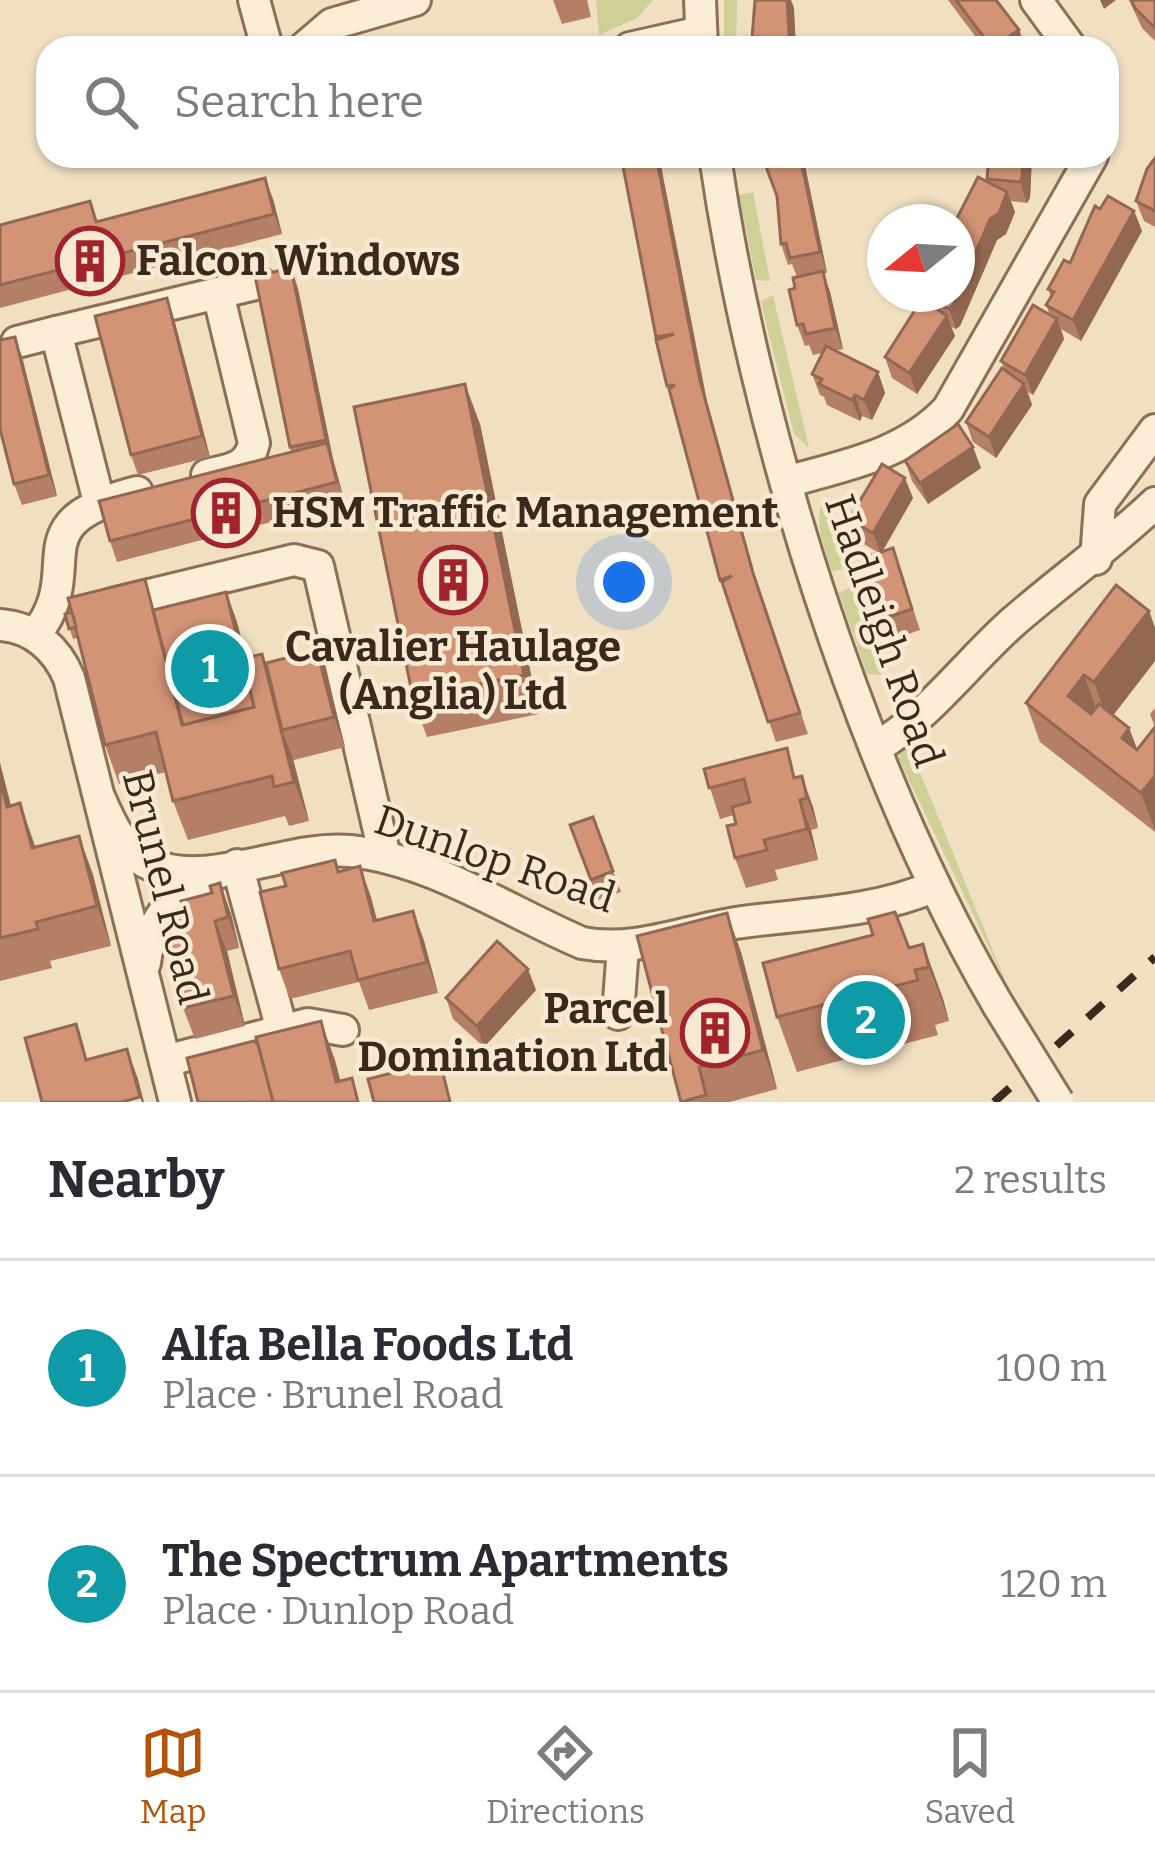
<!DOCTYPE html>
<meta charset="utf-8">
<style>
body{margin:0;font-family:Bitter,serif;background:#f7f7f7;color:#2b2b33}
.compass{position:absolute;left:867px;top:204px;width:108px;height:108px;border-radius:50%;background:#fff;box-shadow:0 3px 9px #0004;rotate:252deg}
.you{position:absolute;left:624px;top:582px;width:42px;height:42px;margin:-30px;border:9px solid #fff;border-radius:50%;background:#1a73e8;box-shadow:0 0 0 18px #1a73e833}
.badge{display:grid;place-items:center;width:78px;height:78px;border-radius:50%;background:#b45309;color:#fff;font-size:39px;font-weight:700}
.pin{position:absolute;translate:-50% -50%;border:6px solid #fff;box-shadow:0 3px 12px #0006}
.list{margin:0;padding:0;list-style:none}
h2{display:flex;justify-content:space-between;align-items:center;height:156px;margin:0;padding:0 48px;font-size:51px}
h2 small{font-size:39px;font-weight:400;color:#7c7c81}
.list li{display:grid;grid-template-columns:78px 1fr auto;gap:36px;align-items:center;box-sizing:border-box;height:216px;padding:0 48px;border-top:3px solid #e1e1e2}
.list b{display:block;font-size:45px;white-space:nowrap}
.list p{margin:0;font-size:39px;white-space:nowrap;color:#7c7c81}
.list em{font-size:39px;font-style:normal;color:#7c7c81}
.icon{flex:none;width:66px;height:66px;fill:none;stroke:currentColor;stroke-width:2;stroke-linecap:round;stroke-linejoin:round}
.map{position:relative;flex:none;width:1155px;height:1102px;overflow:hidden}
.search{position:absolute;background:#fff;box-shadow:0 3px 9px #0004;left:36px;right:36px;top:36px;height:132px;display:flex;align-items:center;gap:30px;box-sizing:border-box;padding:0 42px;border-radius:36px;color:#7c7c81;font-size:45px}
.sheet{height:588px;background:#fff}
nav{display:flex;justify-content:space-around;align-items:center;box-sizing:border-box;height:168px;border-top:3px solid #e1e1e2;background:#fff;font-size:33px;color:#7c7c81}
nav a{display:grid;justify-items:center;gap:6px}
nav .on{color:#b45309}
.map>svg:first-child{display:block}
.green{fill:#ced095}
.lines{fill:none;stroke-linecap:round;stroke-linejoin:round}
.minor-casing{stroke:#8c6f57;stroke-width:36}
.minor{stroke:#fbedd6;stroke-width:30}
.rail{stroke:#3b291d;stroke-width:8;stroke-dasharray:21 21;stroke-linecap:butt}
.minor-bridge-casing{stroke:#8c6f57;stroke-width:36;stroke-linecap:butt}
.minor-bridge{stroke:#fbedd6;stroke-width:30}
.wall{fill:#b57f65}
.shaded-wall{fill:#936852}
.building{fill:#d29475;stroke:#936852;stroke-width:3}
.labels{text-anchor:middle;dominant-baseline:central;stroke-width:9;stroke-linejoin:round;paint-order:stroke}
.poi-label{font-size:42px;font-weight:bold;fill:#3b291d;stroke:#f8ead2;text-anchor:start}
.street-label{font-size:42px;fill:#3b291d;stroke:#f8ead2}
</style>
<div class="map">
<svg width="1155" height="1102" viewBox="0 0 1155 1102">
<rect width="100%" height="100%" fill="#f1dfc2"/>
<g class="green">
<polygon points="596,0 653,0 637,18 599,35"/>
<polygon points="724,0 737,0 736,48 724,48"/>
<polygon points="753,192 770,281 756,280 739,195"/>
<polygon points="773,295 777,313 809,448 794,434 763,311 761,301"/>
<path d="M824 499 845 569 832 571C825 548 812 522 824 499Z"/>
<polygon points="851,587 881,675 867,674 839,593"/>
<polygon points="908,743 1007,985 898,757"/>
</g>
<g class="lines">
<defs>
<g id="minor">
<polyline points="254,0 267,48"/>
<polyline points="700,0 702,48"/>
<polyline points="1036,0 1071,48"/>
<polyline points="304,48 332,24 415,0"/>
<polyline points="630,48 701,32"/>
<path d="M715 156C754 427 860 769 998 1005"/>
<polyline points="218,293 260,283"/>
<polyline points="17,342 56,332"/>
<path d="M789 481C847 465 906 454 948 409L1092 156"/>
<path d="M99 502 56 332 218 293 254 443C248 469 230 469 207 475"/>
<polyline points="1096,559 1100,504 1155,430"/>
<polyline points="112,604 294,560 318,566 385,857"/>
<path d="M0 625C33 627 57 649 69 678L175 1102"/>
<path d="M35 635C90 567 13 524 137 492"/>
<path d="M877 747C930 715 966 664 1013 622 1060 581 1110 546 1155 503"/>
<path d="M100 799C111 824 123 852 149 864 210 890 287 845 350 851 433 860 507 911 582 943 636 953 683 931 736 923 805 913 870 914 935 886"/>
<polyline points="237,865 282,1030"/>
<path d="M145 963C150 916 178 890 220 872"/>
<polyline points="618,1014 623,947"/>
<polyline points="165,1061 308,1024 343,1030"/>
</g>
</defs>
<use href="#minor" class="minor-casing"/>
<use href="#minor" class="minor"/>
<polyline class="rail" points="994,1102 1155,957"/>
<defs>
<polyline id="minor-bridge" points="998,1005 1058,1102"/>
</defs>
<use href="#minor-bridge" class="minor-bridge-casing"/>
<use href="#minor-bridge" class="minor-bridge"/>
</g>
<g class="wall">
<polygon points="553,0 587,0 591,17 562,24"/>
<polygon points="948,0 996,0 1019,30 1026,48 984,48"/>
<polygon points="1129,0 1155,0 1155,41 1142,28"/>
<polygon points="621,156 659,156 707,402 760,594 808,734 776,742 720,580 656,337"/>
<polygon points="762,156 803,156 827,273 823,273 830,292 843,349 835,351 878,372 885,393 872,420 862,416 860,421 827,405 824,397 820,395 812,374 822,353 813,355 809,345 805,346 797,325 797,277 792,264 788,265 781,244 777,196"/>
<polygon points="1032,156 1030,198 1027,203 1011,201 1015,212 1006,234 997,240 960,326 956,329 951,327 955,336 917,394 892,378 885,357 922,300 920,294 989,182 987,179"/>
<polygon points="1155,158 1155,227 1144,221 1136,201"/>
<polygon points="273,199 282,234 0,308 0,225 90,201 98,222"/>
<polygon points="1100,209 1134,211 1142,231 1081,341 1061,329 1064,339 1033,395 1028,392 1032,405 996,458 973,442 966,422 1005,370 1001,361 1050,315 1046,305 1051,297 1048,289 1070,263"/>
<polygon points="291,268 298,289 333,459 345,503 117,562 110,541 291,452 290,447"/>
<polygon points="167,298 174,319 210,457 138,475 131,455"/>
<polygon points="15,337 22,357 57,496 22,505 14,484"/>
<polygon points="480,424 539,714 427,737 413,698"/>
<polygon points="905,461 981,468 928,504 912,481"/>
<polygon points="913,498 882,551 893,548 920,630 894,639 866,557 879,553 857,540 849,519"/>
<polygon points="226,592 237,622 246,658 262,654 266,663 328,680 345,747 294,760 293,759 309,821 289,826 285,816 188,840 173,801 166,772 119,784 105,745 78,638 73,639 65,614 156,609"/>
<polygon points="1149,611 1155,628 1155,661 1113,715 1129,728 1137,750 1155,727 1150,714 1155,708 1155,832 1040,742 1026,703"/>
<polygon points="0,763 11,806 35,847 79,836 93,875 111,946 50,961 52,968 0,981"/>
<polygon points="704,769 797,777 813,807 818,828 811,830 818,860 775,870 778,880 746,888 735,858 736,824 734,815 720,819"/>
<polygon points="593,817 621,892 598,900 570,825"/>
<polygon points="360,866 377,920 413,911 424,941 438,993 369,1010 359,982 290,999 279,969 339,872"/>
<polygon points="220,883 231,914 239,948 227,951 245,1026 195,1039 183,1008 187,923"/>
<polygon points="923,944 943,999 949,1021 935,1025 938,1035 797,1072 777,1017 909,948"/>
<polygon points="741,952 777,1089 730,1102 681,1102"/>
<polygon points="536,990 484,1047 453,1019 446,998"/>
</g>
<g class="shaded-wall">
<polygon points="787,0 791,0 794,8 796,48 790,48"/>
<polygon points="1100,0 1116,0 1104,9"/>
<polygon points="1019,30 1026,48 995,48"/>
<polygon points="656,156 659,156 707,402 760,594 808,734 753,573 700,381"/>
<polygon points="800,156 803,156 827,273 820,252"/>
<polygon points="1023,156 1032,156 1030,198 1027,203 1020,182"/>
<polygon points="265,178 273,199 282,234 274,214"/>
<polygon points="1007,192 1015,212 1006,234 997,240 960,326 956,329 949,309 990,219"/>
<polygon points="1134,211 1142,231 1081,341 1073,320"/>
<polygon points="291,268 298,289 333,459 345,503 326,440"/>
<polygon points="823,271 830,292 843,349 835,328"/>
<polygon points="167,298 174,319 210,457 202,436"/>
<polygon points="947,316 955,336 917,394 909,373"/>
<polygon points="1057,319 1064,339 1033,395 1025,375"/>
<polygon points="15,337 22,357 57,496 49,475"/>
<polygon points="878,372 885,393 872,420 864,400"/>
<polygon points="465,384 480,424 539,714 524,675"/>
<polygon points="1024,384 1032,405 996,458 989,437"/>
<polygon points="855,395 862,416 860,421 852,400"/>
<polygon points="973,447 981,468 928,504 920,483"/>
<polygon points="905,478 913,498 881,554 873,533"/>
<polygon points="226,592 237,622 268,747 257,716"/>
<polygon points="1149,611 1155,628 1155,661 1108,722 1094,682"/>
<polygon points="317,650 328,680 345,747 334,717"/>
<polygon points="262,654 282,730 293,759 309,821 294,782"/>
<polygon points="1084,675 1098,714 1082,735 1068,696"/>
<polygon points="1129,728 1144,767 1122,738"/>
<polygon points="0,763 21,846 7,807 0,780"/>
<polygon points="802,776 813,807 818,828 807,798"/>
<polygon points="1155,776 1155,830 1141,793"/>
<polygon points="800,800 811,830 818,860 807,829"/>
<polygon points="20,803 34,843 46,888 32,848"/>
<polygon points="79,836 93,875 111,946 97,906"/>
<polygon points="360,866 371,897 385,951 374,921"/>
<polygon points="220,883 231,914 239,948 228,917"/>
<polygon points="413,911 424,941 438,993 427,962"/>
<polygon points="727,913 741,952 777,1089 763,1050"/>
<polygon points="215,921 227,951 245,1026 234,996"/>
<polygon points="923,944 943,999 949,1021 929,967"/>
<polygon points="528,969 536,990 484,1047 477,1026"/>
<polygon points="321,1021 335,1060 346,1102 336,1082"/>
<polygon points="127,1049 138,1079 144,1102 142,1102 140,1097"/>
</g>
<g class="building">
<polygon points="755,0 787,0 790,48 759,48 758,37 752,38"/>
<polygon points="956,0 996,0 1019,30 992,48"/>
<polygon points="1131,0 1155,0 1155,28 1135,8"/>
<polygon points="621,156 656,156 700,381 753,573 800,713 768,722 722,582 732,576 720,580 669,389 675,385 667,386 656,340 674,334 656,337"/>
<polygon points="762,156 800,156 820,252 790,258 786,243 781,244 777,196"/>
<polygon points="989,156 1023,156 1022,177 1020,182 987,179"/>
<polygon points="1155,158 1155,211 1136,201 1147,169"/>
<polygon points="978,177 1007,192 999,213 990,219 953,305 949,309 920,294 957,294 957,222 955,222"/>
<polygon points="265,178 274,214 0,285 0,225 90,201 96,222"/>
<polygon points="1108,196 1134,211 1073,320 1046,305 1054,292 1048,289 1064,260 1070,263 1095,206 1100,209"/>
<polygon points="291,268 326,440 290,447 255,276"/>
<polygon points="823,271 835,328 806,334 803,324 797,325 789,290 795,288 793,278"/>
<polygon points="167,298 202,436 131,455 95,316"/>
<polygon points="922,299 947,316 909,373 885,357"/>
<polygon points="1033,305 1057,319 1025,375 1001,361"/>
<polygon points="15,337 49,475 14,484 0,429 0,340"/>
<polygon points="826,346 878,372 864,400 855,395 852,400 819,384 822,379 812,374"/>
<polygon points="1002,368 1024,384 989,437 966,422"/>
<polygon points="465,384 524,675 413,698 354,407"/>
<polygon points="958,424 973,447 920,483 905,461"/>
<polygon points="327,443 337,482 110,541 99,501"/>
<polygon points="882,464 905,478 873,533 849,519"/>
<polygon points="893,548 912,609 886,618 866,557"/>
<polygon points="145,579 182,725 254,707 242,659 262,654 294,782 274,787 272,776 173,801 156,732 105,745 68,598"/>
<polygon points="1116,585 1149,611 1094,682 1084,675 1068,696 1091,714 1099,704 1129,728 1122,738 1137,750 1155,727 1155,776 1141,793 1026,703"/>
<polygon points="226,592 254,707 183,725 153,610"/>
<polygon points="72,612 76,627 69,629 65,614"/>
<polygon points="317,650 334,717 282,730 266,663"/>
<polygon points="787,748 794,778 802,776 807,798 800,800 807,829 764,840 767,850 735,858 727,826 736,824 732,807 750,802 744,779 709,788 704,769"/>
<polygon points="0,780 7,807 20,803 32,848 79,836 97,906 36,922 38,929 0,938"/>
<polygon points="593,817 613,871 591,880 570,825"/>
<polygon points="335,860 338,872 360,866 374,921 413,911 427,962 358,980 350,951 279,969 260,892 286,886 282,873"/>
<polygon points="220,883 228,917 215,921 234,996 183,1008 164,929 187,923 181,901 212,893 210,886"/>
<polygon points="895,912 909,948 923,944 929,967 915,970 918,980 777,1017 763,963 873,935 868,919"/>
<polygon points="727,913 763,1050 699,1067 706,1095 681,1102 637,936"/>
<polygon points="497,941 528,969 477,1026 446,998"/>
<polygon points="321,1021 336,1082 352,1078 358,1102 273,1102 256,1037"/>
<polygon points="76,1024 86,1060 127,1049 140,1097 122,1102 42,1102 25,1038"/>
<polygon points="254,1041 258,1045 273,1102 198,1102 187,1058"/>
<polygon points="409,1059 411,1068 440,1061 450,1102 374,1102 368,1079 400,1071 398,1062"/>
</g>
<defs>
<symbol id="building-ring" viewBox="-11 -11 22 22"><circle r="9.5" fill="#f8ead2" stroke="#a0232d" stroke-width="1.5"/><path d="M-4-6H4V6H1V3H-1V6H-4ZM-2.5-4.3h1.7v1.8h-1.7ZM.8-4.3h1.7v1.8H.8ZM-2.5-1h1.7V.8h-1.7ZM.8-1h1.7V.8H.8Z" fill="#a0232d"/></symbol>
</defs>
<g fill-rule="evenodd">
<use href="#building-ring" x="52" y="223" width="76" height="76"/>
<use href="#building-ring" x="188" y="475" width="76" height="76"/>
<use href="#building-ring" x="415" y="542" width="76" height="76"/>
<use href="#building-ring" x="677" y="995" width="76" height="76"/>
</g>
<g class="labels">
<g class="poi-label">
<text x="136" y="261">Falcon Windows</text>
<text x="272" y="513">HSM Traffic Management</text>
<text x="453" y="647" text-anchor="middle">Cavalier Haulage<tspan x="453" dy="48">(Anglia) Ltd</tspan></text>
<text x="668" y="1009" text-anchor="end">Parcel<tspan x="668" dy="48">Domination Ltd</tspan></text>
</g>
<g class="street-label">
<text transform="translate(884 631) rotate(71)">Hadleigh Road</text>
<text transform="translate(495 859) rotate(19)">Dunlop Road</text>
<text transform="translate(165 887) rotate(76)">Brunel Road</text>
</g>
</g>
</svg>
<svg class="compass" viewBox="-18 -18 36 36"><path d="M0-13l5 13h-10z" fill="#e53935"/><path d="M0 13l5-13h-10z" fill="#7c7c81"/></svg>
<div class="you"></div>
<div class="pin badge" style="left:210px;top:669px;background:#0f9aa8">1</div>
<div class="pin badge" style="left:866px;top:1020px;background:#0f9aa8">2</div>
<div class="search"><svg class="icon" aria-label="search" viewBox="0 0 24 24"><circle cx="10" cy="10" r="6"/><path d="M15 15l6 6"/></svg>Search here</div>
</div>
<section class="sheet">
<h2>Nearby<small>2 results</small></h2>
<ul class="list">
<li><span class="badge" style="background:#0f9aa8">1</span><div><b>Alfa Bella Foods Ltd</b><p>Place · Brunel Road</p></div><em>100 m</em></li>
<li><span class="badge" style="background:#0f9aa8">2</span><div><b>The Spectrum Apartments</b><p>Place · Dunlop Road</p></div><em>120 m</em></li>
</ul>
</section>
<nav>
<a class="on"><svg class="icon" aria-label="map" viewBox="0 0 24 24"><path d="M3 6l6-2 6 2 6-2v14l-6 2-6-2-6 2zM9 4v14M15 6v14"/></svg>Map</a>
<a><svg class="icon" aria-label="directions" viewBox="0 0 24 24"><path d="M12 3l9 9-9 9-9-9zM9 14v-3h6M13 9l2 2-2 2"/></svg>Directions</a>
<a><svg class="icon" aria-label="saved" viewBox="0 0 24 24"><path d="M7 4h10v16l-5-4-5 4z"/></svg>Saved</a>
</nav>
